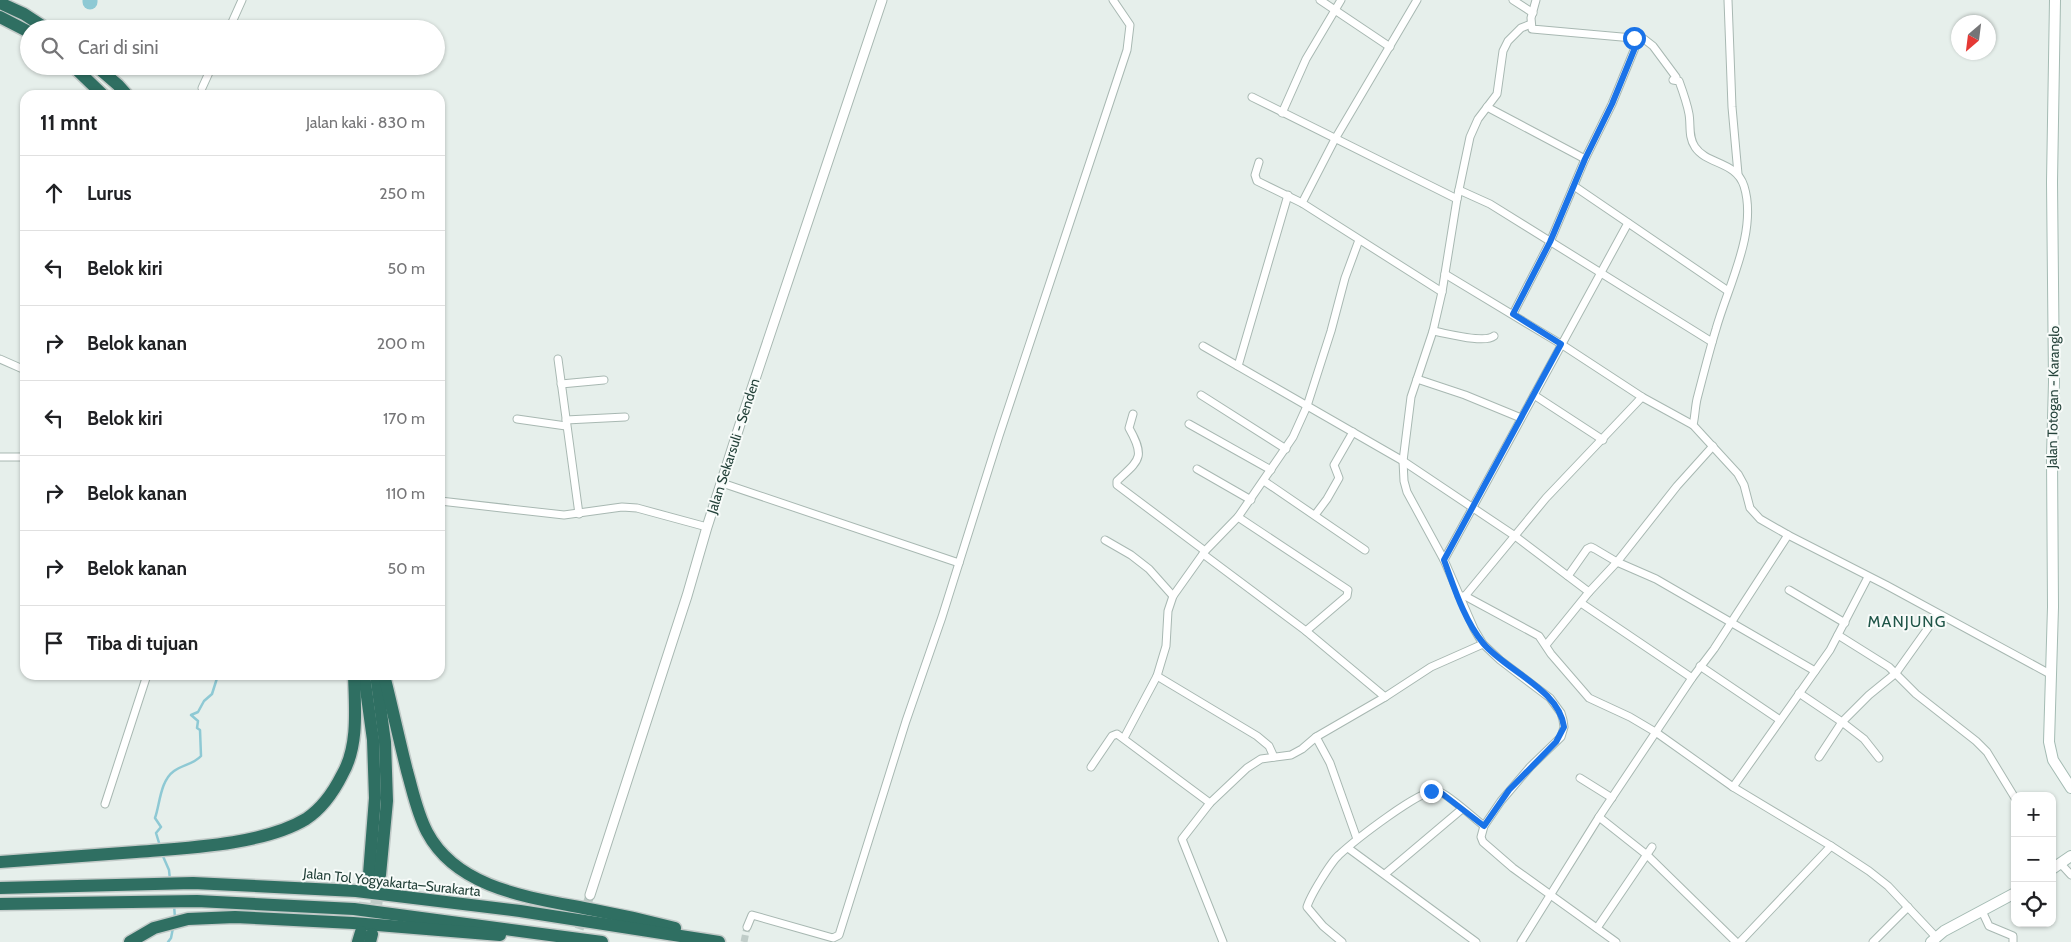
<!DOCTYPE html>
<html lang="id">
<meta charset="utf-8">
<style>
body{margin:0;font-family:Cabin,sans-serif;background:#f2f2f2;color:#202124}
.controls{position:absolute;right:15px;bottom:15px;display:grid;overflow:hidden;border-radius:10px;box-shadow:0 1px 4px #0004}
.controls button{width:45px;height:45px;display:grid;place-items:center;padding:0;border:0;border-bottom:1px solid #e0e0e0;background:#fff;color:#202124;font:25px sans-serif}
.compass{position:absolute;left:1951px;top:15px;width:45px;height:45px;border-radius:50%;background:#fff;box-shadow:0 1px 4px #0004;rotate:208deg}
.stop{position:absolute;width:15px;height:15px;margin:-11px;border:4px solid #1a73e8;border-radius:50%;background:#fff}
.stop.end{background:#1a73e8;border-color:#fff;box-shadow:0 1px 5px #0008}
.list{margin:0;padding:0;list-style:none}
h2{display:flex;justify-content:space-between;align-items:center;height:65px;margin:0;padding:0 20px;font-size:21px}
h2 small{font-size:16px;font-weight:400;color:#757577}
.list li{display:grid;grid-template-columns:32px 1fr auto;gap:15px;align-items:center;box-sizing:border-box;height:75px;padding:0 20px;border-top:1px solid #e0e0e0}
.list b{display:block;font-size:19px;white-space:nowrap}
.list em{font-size:16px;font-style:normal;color:#757577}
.icon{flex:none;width:28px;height:28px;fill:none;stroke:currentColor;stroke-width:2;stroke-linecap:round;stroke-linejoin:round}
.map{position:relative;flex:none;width:2071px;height:942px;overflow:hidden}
.search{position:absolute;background:#fff;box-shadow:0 1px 4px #0004;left:20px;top:20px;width:425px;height:55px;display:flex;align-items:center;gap:12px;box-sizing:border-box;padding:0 18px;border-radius:28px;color:#757577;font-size:19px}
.panel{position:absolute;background:#fff;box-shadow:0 1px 4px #0004;left:20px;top:90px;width:425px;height:590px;border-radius:15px}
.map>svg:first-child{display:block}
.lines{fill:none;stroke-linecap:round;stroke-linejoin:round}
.stream{stroke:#8ec9d4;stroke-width:2.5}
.river{stroke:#8ec9d4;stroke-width:15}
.minor-tunnel{stroke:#bfccc8;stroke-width:7;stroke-dasharray:7 3.5;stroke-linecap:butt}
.tertiary-tunnel{stroke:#bfccc8;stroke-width:9;stroke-dasharray:9 4.5;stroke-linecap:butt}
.motorway-tunnel{stroke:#bfccc8;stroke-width:12;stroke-dasharray:12 6;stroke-linecap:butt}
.minor-casing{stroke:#a8b8b2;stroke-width:9}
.tertiary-casing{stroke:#a8b8b2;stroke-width:11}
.secondary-casing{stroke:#a4bbb3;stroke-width:12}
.motorway-casing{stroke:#c2cac8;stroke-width:15}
.minor{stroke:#fff;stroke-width:7}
.tertiary{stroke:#fff;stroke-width:9}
.secondary{stroke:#fff;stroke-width:10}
.motorway{stroke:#2f6f62;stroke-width:12}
.route{stroke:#1a73e8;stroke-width:6}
.labels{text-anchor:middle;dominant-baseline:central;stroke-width:4;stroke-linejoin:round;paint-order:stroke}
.street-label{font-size:14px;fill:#24423a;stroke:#f7fbf9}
.quarter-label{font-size:16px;letter-spacing:1px;fill:#1f5548;stroke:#f7fbf9}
</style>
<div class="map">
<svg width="2071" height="942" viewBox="0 0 2071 942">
<rect width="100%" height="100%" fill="#e6efeb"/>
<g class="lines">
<g class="stream">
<path d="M160 846 156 833 161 827 155 818C160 804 160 781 174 771 182 765 194 764 201 756L200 730 197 728 198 721 191 715 198 712 204 701 212 694 218 675"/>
<polyline points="162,854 169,870 170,880"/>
<polyline points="174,905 175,918"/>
<polyline points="168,942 171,938 173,928"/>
</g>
<polyline class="river" points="90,0 90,2"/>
<polyline class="minor-tunnel" points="744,942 747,927"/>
<polyline class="tertiary-tunnel" points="575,942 590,895"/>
<g class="motorway-tunnel">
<polyline points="374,922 380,875"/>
<polyline points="361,932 369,874"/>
</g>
<defs>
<g id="minor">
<polyline points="1320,0 1390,47"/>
<polyline points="1513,0 1533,13"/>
<path d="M1536 0 1531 18 1532 29 1644 39 1653 46 1676 77 1673 80 1679 81C1683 92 1687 103 1689 114 1691 125 1688 137 1695 147 1707 165 1736 161 1744 186 1758 231 1728 286 1716 329 1709 352 1703 376 1697 399 1695 408 1695 417 1693 425L1738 474 1744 485 1750 508 1760 519 1788 535 1886 585 2050 674"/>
<polyline points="1728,0 1732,107 1738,174"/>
<polyline points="1531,24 1521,28 1508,41 1503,51 1497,94 1478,119 1470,137 1457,199 1442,292 1433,331 1411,397 1403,461 1404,481 1407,492 1444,560 1474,629 1483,644 1500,660 1550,698 1561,713 1563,720 1564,727 1561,737 1530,767 1501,801 1484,826 1481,837 1483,842 1513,868 1616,942"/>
<polyline points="229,29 242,0"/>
<polyline points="202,88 212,66"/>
<polyline points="1252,97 1457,199"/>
<polyline points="1487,107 1585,159"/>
<polyline points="1282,113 1306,59 1341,0"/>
<polyline points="1259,162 1255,175 1257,181 1302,203 1442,292"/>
<polyline points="1574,186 1728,291"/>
<polyline points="1459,190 1490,204 1712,342"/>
<polyline points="1302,203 1335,139 1417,0"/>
<polyline points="1445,274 1561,344 1642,397 1693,425"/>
<polyline points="1513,314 1550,242 1585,159 1612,104 1639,38"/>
<path d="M1433 331C1446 333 1484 344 1494 336"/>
<polyline points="1203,346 1403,461 1515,536 1589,592"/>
<polyline points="0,359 25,370"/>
<polyline points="558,359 579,514"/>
<polyline points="1238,366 1288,195"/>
<polyline points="1417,379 1465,395 1521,418"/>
<polyline points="561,384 604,380"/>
<polyline points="1201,395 1286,449"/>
<polyline points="1534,395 1603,440"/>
<path d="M1133 414 1129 428C1146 458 1139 460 1117 481V485L1205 551"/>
<polyline points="517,419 566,426"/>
<polyline points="566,420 625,417"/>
<polyline points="1189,424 1271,470"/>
<polyline points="0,457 25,457"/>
<polyline points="1197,469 1251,500"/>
<polyline points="1264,481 1365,550"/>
<polyline points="722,483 959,563"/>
<polyline points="440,501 564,515 622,507 637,508 707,527"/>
<polyline points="1315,515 1327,499 1339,478 1334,465 1353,432"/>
<polyline points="1238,517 1348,590 1347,596 1306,631"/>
<polyline points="1105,540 1131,555 1149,569 1173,596"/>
<polyline points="1203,554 1306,631 1385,697"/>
<polyline points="1444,560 1628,223"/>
<polyline points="1568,576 1587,549 1591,547 1595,549 1617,562 1656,579 1815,671"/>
<polyline points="1789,590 1845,623"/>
<polyline points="1459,596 1465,596 1539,636 1551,654 1589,698 1630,717 1657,733 1733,787 1831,846 1869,871 1888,886 1936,937"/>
<polyline points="1465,596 1546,498 1642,397"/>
<polyline points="1581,603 1692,678"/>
<polyline points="1838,635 1889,667 1916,694 1976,741 1987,752 2015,798"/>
<polyline points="1546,645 1589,592 1617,562 1677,486 1713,446"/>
<polyline points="1700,666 1780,720"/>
<polyline points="1157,676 1257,736 1269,746 1274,757"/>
<polyline points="1799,693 1842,722 1869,695 1896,673 1938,614"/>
<polyline points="1316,737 1330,763 1357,839"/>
<polyline points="1124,738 1157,676 1166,646 1168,611 1173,596 1205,551 1238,517 1293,437 1307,406 1331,331 1345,278 1359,240"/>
<polyline points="1819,757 1842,722 1864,739 1879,758"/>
<polyline points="1091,767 1112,736 1117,734 1210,803"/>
<polyline points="1580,778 1612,798"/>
<polyline points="1733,787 1830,650 1868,577"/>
<polyline points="105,804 147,675"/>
<polyline points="1599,817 1647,855 1736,942"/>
<polyline points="1348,848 1476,942"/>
<polyline points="2060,863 2071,875"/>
<polyline points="1385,874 1462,809"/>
<polyline points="1982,911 1989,926 2013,936 2013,942"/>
<polyline points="747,927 752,915 833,938 839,935 906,721 942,617 999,436 1127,50 1130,25 1113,0"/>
<polyline points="1597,928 1652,847"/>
<polyline points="1223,942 1182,839 1210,803 1247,768 1261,759 1291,755 1302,749 1316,737 1385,697 1431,667 1483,644"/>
<path d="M1342 942 1323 926 1307 907C1310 896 1331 862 1339 855 1353 842 1422 787 1438 791 1448 794 1475 819 1484 826"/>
<polyline points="1521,942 1599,817 1692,678 1714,649 1788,535"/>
<polyline points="1740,942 1831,846"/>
<polyline points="1873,942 1908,907"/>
</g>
<polyline id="tertiary" points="590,895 687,596 707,527 743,415 882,0"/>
<g id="secondary">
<polyline points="2055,0 2052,182 2054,382 2052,457 2053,607 2049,742 2053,760 2071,788"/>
<polyline points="2052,869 2071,856"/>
<polyline points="1931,942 1944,931 2015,893"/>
</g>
<g id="motorway">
<polyline points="0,3 24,14 47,29"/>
<polyline points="0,17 29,32"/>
<polyline points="73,66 103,95"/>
<polyline points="96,66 118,85 127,95"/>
<polyline points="364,675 373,740 375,798 369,874"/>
<polyline points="376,675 385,742 387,801 380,875"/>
<path d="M384 675C392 707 399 739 407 771 413 792 417 813 427 832 458 891 535 898 594 910 621 915 648 921 675 928"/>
<path d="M0 862C45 859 91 855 136 852 186 848 263 845 306 819 321 809 334 791 342 775 359 746 355 707 354 675"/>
<polyline points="0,888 193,883 356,891 520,911 719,942"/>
<polyline points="0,904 197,901 354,909 602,942"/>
<polyline points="130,942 154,928 188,919 235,917 353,923 500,935"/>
<polyline points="358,942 361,932"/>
<polyline points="370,942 372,934"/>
</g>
</defs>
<use href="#minor" class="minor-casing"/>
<use href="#tertiary" class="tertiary-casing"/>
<use href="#secondary" class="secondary-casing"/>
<use href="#motorway" class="motorway-casing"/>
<use href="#minor" class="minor"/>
<use href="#tertiary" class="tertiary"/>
<use href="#secondary" class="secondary"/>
<use href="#motorway" class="motorway"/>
</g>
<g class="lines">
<path class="route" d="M1431 791 1440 792 1484 826 1509 790 1556 742 1564 727C1559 689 1506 671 1483 643 1464 620 1454 587 1444 560L1561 344 1513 314 1550 242 1585 159 1612 104 1639 38H1634"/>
</g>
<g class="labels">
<g class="street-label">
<text transform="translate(2053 397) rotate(-89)">Jalan Totogan - Karanglo</text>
<text transform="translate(733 446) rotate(-72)">Jalan Sekarsuli - Senden</text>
<text transform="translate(392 882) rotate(6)">Jalan Tol Yogyakarta–Surakarta</text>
</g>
<g class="quarter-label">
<text x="1907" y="621">MANJUNG</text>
</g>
</g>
</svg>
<div class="controls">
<button>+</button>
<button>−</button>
<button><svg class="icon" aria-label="locate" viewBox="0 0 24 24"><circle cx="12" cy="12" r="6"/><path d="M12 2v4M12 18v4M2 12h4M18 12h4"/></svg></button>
</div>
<svg class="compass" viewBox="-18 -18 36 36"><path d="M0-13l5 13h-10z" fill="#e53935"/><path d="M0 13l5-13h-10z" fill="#757577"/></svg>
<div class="stop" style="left:1634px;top:38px"></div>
<div class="stop end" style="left:1431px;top:791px"></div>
<div class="search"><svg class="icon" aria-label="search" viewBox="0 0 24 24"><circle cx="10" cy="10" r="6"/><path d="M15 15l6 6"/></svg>Cari di sini</div>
<section class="panel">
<h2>11 mnt<small>Jalan kaki · 830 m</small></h2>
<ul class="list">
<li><svg class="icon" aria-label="ahead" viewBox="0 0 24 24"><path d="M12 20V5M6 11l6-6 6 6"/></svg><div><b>Lurus</b></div><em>250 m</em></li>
<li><svg class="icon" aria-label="left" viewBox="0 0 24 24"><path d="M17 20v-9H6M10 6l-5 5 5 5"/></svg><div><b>Belok kiri</b></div><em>50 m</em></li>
<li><svg class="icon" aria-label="right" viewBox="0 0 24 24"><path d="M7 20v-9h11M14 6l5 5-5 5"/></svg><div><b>Belok kanan</b></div><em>200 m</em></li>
<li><svg class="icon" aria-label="left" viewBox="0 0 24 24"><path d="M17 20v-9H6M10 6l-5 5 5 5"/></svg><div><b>Belok kiri</b></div><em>170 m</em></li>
<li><svg class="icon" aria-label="right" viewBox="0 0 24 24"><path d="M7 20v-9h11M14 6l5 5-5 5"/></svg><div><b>Belok kanan</b></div><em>110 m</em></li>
<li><svg class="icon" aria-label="right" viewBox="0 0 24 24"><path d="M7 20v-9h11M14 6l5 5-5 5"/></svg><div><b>Belok kanan</b></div><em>50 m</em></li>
<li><svg class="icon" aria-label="arrive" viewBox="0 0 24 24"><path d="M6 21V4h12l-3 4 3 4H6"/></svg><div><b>Tiba di tujuan</b></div></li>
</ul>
</section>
</div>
